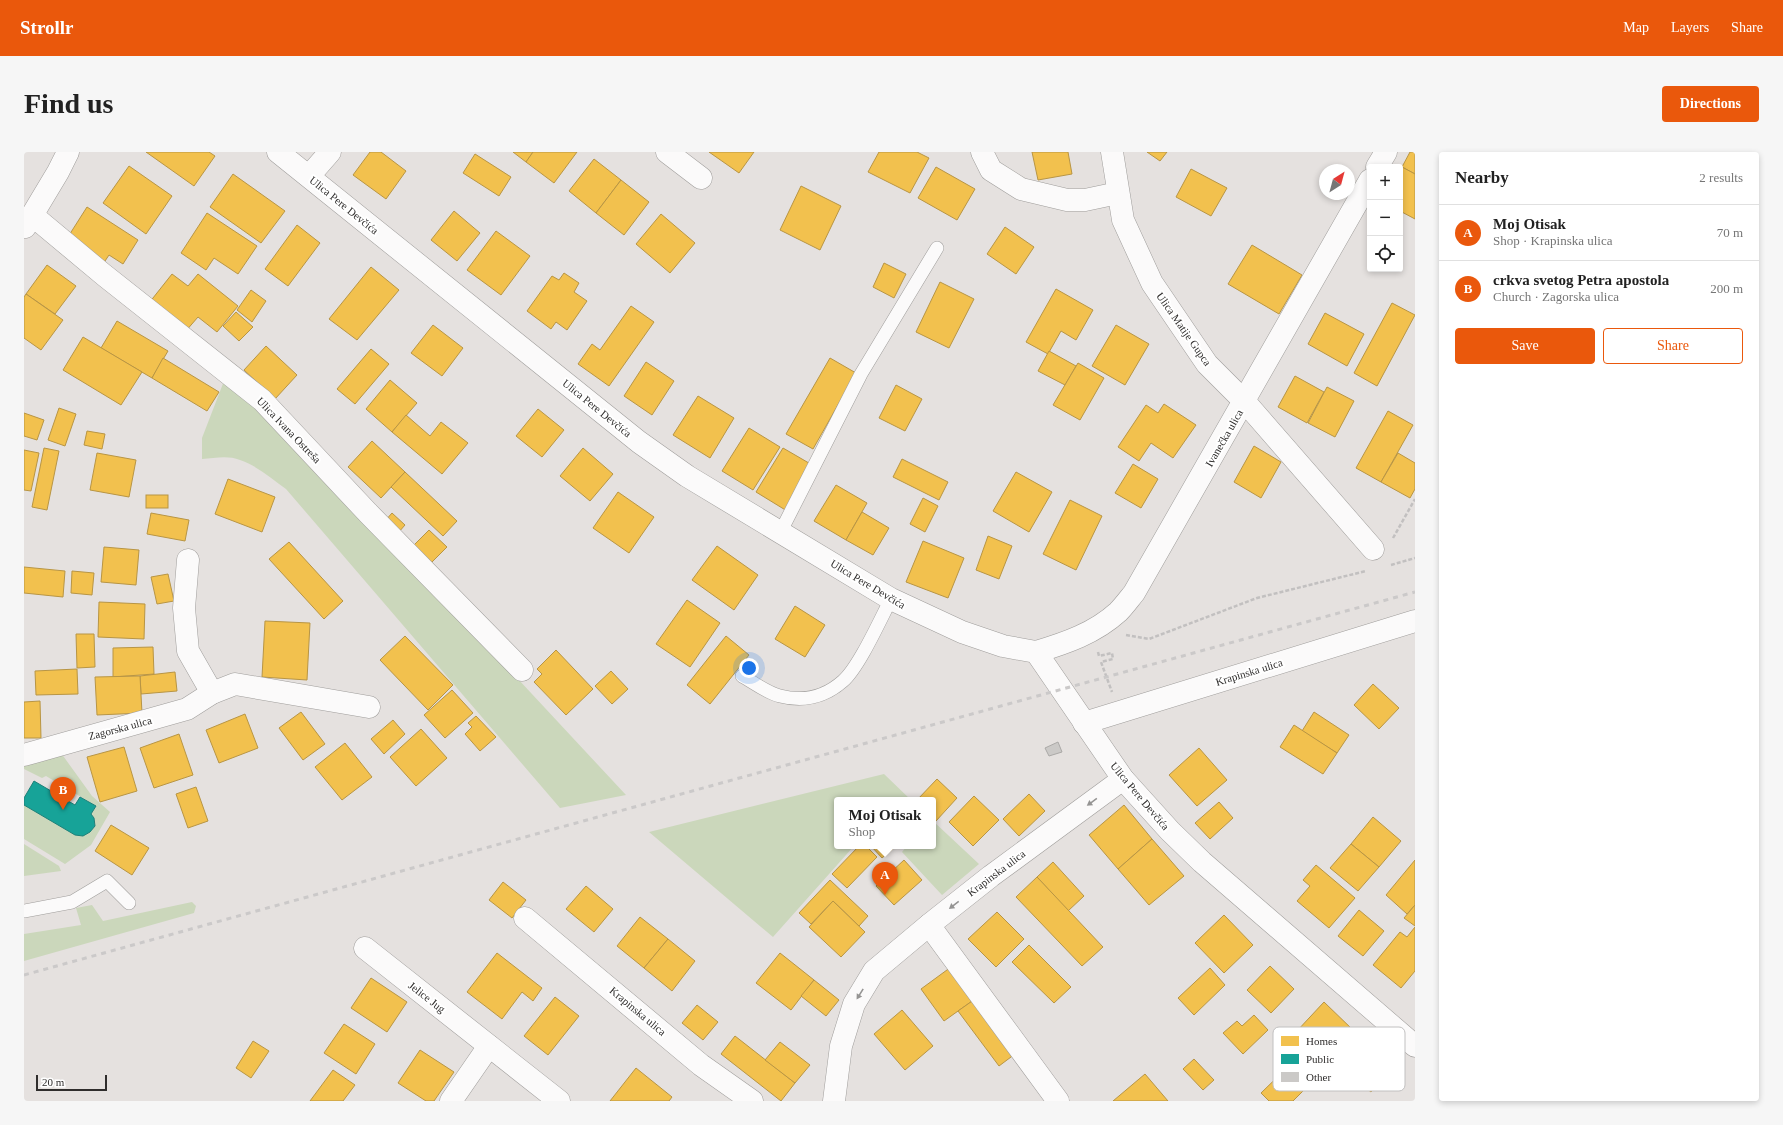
<!DOCTYPE html>
<meta charset="utf-8">
<style>
body{margin:0;font-family:Georgia,serif;background:#f6f6f6;color:#222}
.controls{position:absolute;right:12px;top:12px;display:grid;overflow:hidden;border-radius:4px;box-shadow:0 2px 6px #0003}
.controls button{width:36px;height:36px;display:grid;place-items:center;padding:0;border:0;border-bottom:1px solid #e0e0e0;background:#fff;color:#222;font:20px sans-serif}
.compass{position:absolute;left:1295px;top:12px;width:36px;height:36px;border-radius:50%;background:#fff;box-shadow:0 2px 6px #0003;rotate:36deg}
.scale{position:absolute;left:12px;bottom:10px;width:71px;box-sizing:border-box;padding-left:4px;border:2px solid #2f2d2c;border-top:0;font-size:11px;line-height:14px;white-space:nowrap;color:#2f2d2c;-webkit-text-stroke:3px #fff;paint-order:stroke}
.you{position:absolute;left:725px;top:516px;width:14px;height:14px;margin:-10px;border:3px solid #fff;border-radius:50%;background:#1a73e8;box-shadow:0 0 0 6px #1a73e833}
.badge{display:grid;place-items:center;width:26px;height:26px;border-radius:50%;background:#ea580c;color:#fff;font-size:13px;font-weight:700}
.pin{position:absolute;translate:-50% -33px;filter:drop-shadow(0 1px 2px #0008)}
.pin::after{content:'';position:absolute;top:21px;width:14px;height:12px;background:inherit;clip-path:polygon(0 0,100% 0,50% 100%)}
.popup{position:absolute;left:810px;top:645px;width:102px;height:52px;box-sizing:border-box;display:grid;place-content:center;border-radius:4px;background:#fff;filter:drop-shadow(0 1px 3px #0005);font-size:13px;white-space:nowrap;color:#767676}
.popup b{font-size:15px;color:#222}
.popup::after{content:'';position:absolute;left:50%;top:100%;margin-left:-8px;border:8px solid transparent;border-top-color:#fff}
.list{margin:0;padding:0;list-style:none}
h2{display:flex;justify-content:space-between;align-items:center;height:52px;margin:0;padding:0 16px;font-size:17px}
h2 small{font-size:13px;font-weight:400;color:#767676}
.list li{display:grid;grid-template-columns:26px 1fr auto;gap:12px;align-items:center;box-sizing:border-box;height:56px;padding:0 16px;border-top:1px solid #e0e0e0}
.list b{display:block;font-size:15px;white-space:nowrap}
.list p{margin:0;font-size:13px;white-space:nowrap;color:#767676}
.list em{font-size:13px;font-style:normal;color:#767676}
.actions{display:flex;gap:8px;padding:12px 16px}
.actions a{flex:1;padding:9px 0;border:1px solid #ea580c;border-radius:4px;text-align:center;font-size:14px;color:#ea580c}
.actions .main{background:#ea580c;color:#fff}
.icon{flex:none;width:22px;height:22px;fill:none;stroke:currentColor;stroke-width:2;stroke-linecap:round;stroke-linejoin:round}
.map{position:relative;flex:none;width:1391px;height:949px;overflow:hidden;border-radius:4px}
header{display:flex;align-items:center;gap:24px;box-sizing:border-box;height:56px;padding:0 20px;background:#ea580c;color:#fff}
header strong{font-size:19px}
nav{display:flex;gap:22px;margin-inline-start:auto;font-size:14px}
.intro{display:flex;align-items:center;justify-content:space-between;box-sizing:border-box;height:96px;padding:0 24px}
h1{margin:0;font-size:28px}
.button{padding:10px 18px;border-radius:4px;background:#ea580c;color:#fff;font-size:14px;font-weight:700}
main{display:flex;gap:24px;padding:0 24px}
aside{flex:1;background:#fff;border-radius:4px;box-shadow:0 2px 6px #0003}
.map>svg:first-child{display:block}
.green{fill:#cbd7bb}
.homes{fill:#f2c14e;stroke:#b89544}
.public{fill:#17a398;stroke:#1e8078}
.building{fill:#cbc9c7;stroke:#aba9a7}
.lines{fill:none;stroke-linecap:round;stroke-linejoin:round}
.lane-casing{stroke:#9f9d9b;stroke-width:14}
.street-casing{stroke:#9f9d9b;stroke-width:23}
.path{stroke:#c2c0c0;stroke-width:2.5;stroke-dasharray:4 2;stroke-linecap:butt}
.lane{stroke:#fbfafa;stroke-width:13}
.street{stroke:#fbfafa;stroke-width:22}
.rail{stroke:#cbc9c9;stroke-width:3;stroke-dasharray:5 5;stroke-linecap:butt}
.oneway{fill:#959493}
.labels{text-anchor:middle;dominant-baseline:central;stroke-width:4;stroke-linejoin:round;paint-order:stroke}
.street-label{font-size:11px;fill:#2f2d2c;stroke:#fff}
.key{fill:#fff;stroke:#c1c0c0;stroke-width:1}
.key-label{font-size:11px;fill:#2f2d2c}
</style>
<header>
<strong>Strollr</strong>
<nav><a>Map</a><a>Layers</a><a>Share</a></nav>
</header>
<div class="intro"><h1>Find us</h1><a class="button">Directions</a></div>
<main>
<div class="map">
<svg width="1391" height="949" viewBox="0 0 1391 949">
<rect width="100%" height="100%" fill="#e5e1df"/>
<g class="green">
<path d="M200 229 239 261 452 482 602 643 536 656 262 337C248 327 232 313 216 308 204 303 191 306 178 307V286Z"/>
<path d="M37 601 68 644 86 660 67 693 41 712 0 687V653L51 683C61 684 65 682 71 674L70 666 67 662 72 654 22 624 18 626 0 617V608Z"/>
<polygon points="860,622 887,648 813,648 813,694 830,694 749,785 625,680"/>
<polygon points="909,669 955,712 918,743 878,700 883,694 909,694"/>
<polygon points="0,692 35,714 37,719 0,724"/>
<polygon points="168,750 172,754 170,761 0,809 0,782 57,773 52,756 68,753 79,769"/>
</g>
<g class="homes">
<polygon points="122,0 185,0 191,4 170,34"/>
<polygon points="346,0 357,0 382,19 362,47 329,23"/>
<polygon points="489,0 509,0 502,10"/>
<polygon points="509,0 553,0 530,31 502,10"/>
<polygon points="685,0 730,0 715,21"/>
<polygon points="855,0 893,0 905,6 886,41 844,20"/>
<polygon points="1008,0 1044,0 1048,22 1014,28"/>
<polygon points="1123,0 1143,0 1136,9"/>
<polygon points="1386,0 1391,0 1391,22 1378,15"/>
<polygon points="451,2 487,25 475,44 439,21"/>
<polygon points="570,7 597,28 572,61 545,39"/>
<polygon points="105,14 148,44 122,82 79,51"/>
<polygon points="912,15 951,37 933,68 894,46"/>
<polygon points="1378,15 1391,22 1391,67 1376,59 1376,18"/>
<polygon points="1167,17 1203,36 1187,64 1152,45"/>
<polygon points="209,22 261,59 237,91 186,55"/>
<polygon points="597,28 625,50 600,83 572,61"/>
<polygon points="777,34 817,54 796,98 756,78"/>
<polygon points="63,55 114,88 99,112 85,103 79,112 42,88"/>
<polygon points="430,59 456,81 433,109 407,88"/>
<polygon points="183,61 233,94 214,122 190,106 182,118 157,101"/>
<polygon points="637,62 671,91 646,121 612,92"/>
<polygon points="273,73 296,91 264,134 241,117"/>
<polygon points="981,75 1010,95 992,122 963,102"/>
<polygon points="472,79 506,104 477,143 443,118"/>
<polygon points="1228,93 1278,123 1255,162 1204,132"/>
<polygon points="860,111 882,122 870,146 849,135"/>
<polygon points="23,113 52,134 31,162 2,142"/>
<polygon points="347,115 375,138 333,188 305,167"/>
<polygon points="540,121 555,131 550,140 563,149 543,178 532,170 527,177 503,159 528,124 535,128"/>
<polygon points="148,122 164,134 174,122 214,154 193,180 174,165 161,180 125,151"/>
<polygon points="916,130 950,147 925,196 892,180"/>
<polygon points="1032,137 1069,158 1052,188 1037,179 1024,202 1002,190"/>
<polygon points="227,138 242,149 228,170 213,158"/>
<polygon points="2,142 39,168 17,198 0,186 0,145"/>
<polygon points="1368,151 1391,163 1353,234 1330,221"/>
<polygon points="607,154 630,170 585,234 554,212 568,192 576,198"/>
<polygon points="212,160 229,175 215,189 199,174"/>
<polygon points="1301,161 1340,182 1323,214 1284,192"/>
<polygon points="93,169 144,199 128,226 77,196"/>
<polygon points="409,173 439,196 418,224 387,201"/>
<polygon points="1092,173 1125,192 1101,233 1068,214"/>
<polygon points="59,185 118,220 97,253 39,218"/>
<polygon points="242,194 273,223 251,247 220,218"/>
<polygon points="347,197 365,212 331,252 313,237"/>
<polygon points="1025,199 1052,214 1041,233 1014,219"/>
<polygon points="139,206 195,240 183,259 128,226"/>
<polygon points="806,206 832,221 789,297 762,282"/>
<polygon points="622,210 650,229 628,263 600,244"/>
<polygon points="1054,211 1080,226 1056,268 1029,253"/>
<polygon points="1271,224 1300,240 1283,271 1254,255"/>
<polygon points="366,228 393,251 368,280 342,257"/>
<polygon points="872,233 898,247 881,279 855,266"/>
<polygon points="1303,235 1330,249 1311,285 1284,271"/>
<polygon points="674,244 710,266 686,306 649,283"/>
<polygon points="1140,252 1172,273 1149,306 1127,291 1115,309 1094,295 1122,253 1134,261"/>
<polygon points="35,256 52,262 41,294 24,288"/>
<polygon points="514,257 540,278 518,305 492,284"/>
<polygon points="1364,259 1389,273 1357,330 1332,316"/>
<polygon points="0,261 20,268 13,288 0,284"/>
<polygon points="382,263 406,284 417,270 444,291 418,322 368,280"/>
<polygon points="725,276 756,295 729,338 698,319"/>
<polygon points="63,279 81,282 78,297 60,293"/>
<polygon points="348,289 381,320 357,346 324,315"/>
<polygon points="1230,294 1257,310 1237,346 1210,330"/>
<polygon points="20,296 35,299 23,358 8,355"/>
<polygon points="559,296 589,322 566,349 536,324"/>
<polygon points="759,296 790,314 763,359 732,340"/>
<polygon points="0,298 15,301 7,339 0,338"/>
<polygon points="73,301 112,308 105,345 66,338"/>
<polygon points="1374,301 1391,311 1391,337 1386,346 1357,330"/>
<polygon points="878,307 924,330 915,348 869,325"/>
<polygon points="1109,312 1134,327 1117,356 1091,341"/>
<polygon points="381,320 433,369 419,384 367,335"/>
<polygon points="992,320 1028,340 1005,380 969,359"/>
<polygon points="204,327 251,345 238,380 191,362"/>
<polygon points="812,333 843,351 822,388 790,369"/>
<polygon points="594,340 630,365 605,401 569,376"/>
<rect x="122" y="343" width="22" height="13"/>
<polygon points="899,346 914,354 901,380 886,372"/>
<polygon points="1046,348 1078,364 1052,418 1019,402"/>
<polygon points="838,360 865,376 849,403 822,388"/>
<polygon points="127,361 165,368 161,389 123,382"/>
<polygon points="368,361 381,373 374,381 361,369"/>
<polygon points="405,378 423,395 407,411 389,394"/>
<polygon points="964,384 988,394 975,427 952,418"/>
<polygon points="899,389 940,406 924,446 882,430"/>
<polygon points="265,390 319,449 300,467 245,407"/>
<polygon points="693,394 734,423 710,458 668,428"/>
<polygon points="80,395 115,398 112,433 77,430"/>
<polygon points="0,415 41,419 39,445 0,441"/>
<polygon points="48,419 70,421 68,443 47,441"/>
<polygon points="144,422 150,449 133,452 127,425"/>
<polygon points="663,448 696,471 666,515 632,492"/>
<polygon points="75,450 121,452 120,487 74,485"/>
<polygon points="771,454 801,473 781,505 751,487"/>
<polygon points="241,469 286,471 283,528 238,525"/>
<polygon points="52,482 70,482 71,515 53,516"/>
<polygon points="381,484 429,533 404,558 356,508"/>
<polygon points="702,484 725,503 686,552 663,533"/>
<polygon points="129,495 130,522 89,525 89,496"/>
<polygon points="532,498 569,537 542,563 510,530 518,522 513,517"/>
<polygon points="53,517 54,542 12,543 11,519"/>
<polygon points="587,519 604,537 588,552 571,534"/>
<polygon points="151,520 153,539 117,542 116,524"/>
<polygon points="116,524 118,561 73,563 71,525"/>
<polygon points="1349,532 1375,556 1355,577 1330,553"/>
<polygon points="428,538 449,561 421,586 400,563"/>
<polygon points="16,549 17,586 0,586 0,550"/>
<polygon points="277,560 301,592 279,608 255,576"/>
<polygon points="1290,560 1325,583 1313,601 1278,579"/>
<polygon points="221,562 234,596 195,611 182,578"/>
<polygon points="452,564 472,585 456,599 441,582 448,575 444,571"/>
<polygon points="369,568 381,582 360,602 347,587"/>
<polygon points="1270,573 1313,601 1299,622 1256,595"/>
<polygon points="397,577 423,606 392,634 366,605"/>
<polygon points="155,582 169,623 130,636 116,596"/>
<polygon points="321,591 348,625 318,648 291,615"/>
<polygon points="100,595 113,639 76,650 63,605"/>
<polygon points="1175,596 1203,628 1173,654 1145,623"/>
<polygon points="913,627 933,646 912,669 909,666 909,648 893,648"/>
<polygon points="172,635 184,669 164,676 152,642"/>
<polygon points="1005,642 1021,659 995,684 979,667"/>
<polygon points="950,644 975,668 949,694 925,670"/>
<polygon points="1195,650 1209,666 1186,687 1171,671"/>
<polygon points="1100,653 1128,687 1094,717 1065,683"/>
<polygon points="1349,665 1377,689 1355,715 1327,692"/>
<polygon points="87,673 125,696 108,723 71,699"/>
<polygon points="1128,687 1160,724 1125,753 1094,717"/>
<polygon points="1327,692 1355,715 1334,739 1306,716"/>
<polygon points="835,694 842,694 853,705 823,736 808,722"/>
<polygon points="847,694 872,694 858,706"/>
<polygon points="880,708 898,728 870,753 852,734"/>
<polygon points="1391,708 1391,753 1383,762 1362,743"/>
<polygon points="1029,710 1060,744 1044,759 1013,725"/>
<polygon points="1292,713 1331,746 1305,776 1273,749 1286,734 1279,728"/>
<polygon points="1013,725 1079,795 1058,814 992,745"/>
<polygon points="806,728 844,764 835,774 809,749 787,772 775,761"/>
<polygon points="479,730 502,748 488,766 465,748"/>
<polygon points="562,734 589,757 570,780 542,757"/>
<polygon points="809,749 841,780 817,805 785,775"/>
<polygon points="1391,753 1391,774 1380,766"/>
<polygon points="1335,758 1360,779 1339,804 1314,784"/>
<polygon points="973,760 1000,787 972,815 944,787"/>
<polygon points="1200,763 1229,793 1200,821 1171,791"/>
<polygon points="616,765 644,787 620,816 593,794"/>
<polygon points="1391,775 1391,819 1377,836 1349,813 1376,780 1383,785"/>
<polygon points="644,787 671,809 648,839 620,816"/>
<polygon points="1005,793 1047,835 1030,851 988,810"/>
<polygon points="473,801 518,836 509,849 498,840 478,867 443,840"/>
<polygon points="756,801 790,828 767,858 732,831"/>
<polygon points="1246,814 1270,837 1247,861 1223,838"/>
<polygon points="927,815 951,847 920,869 897,837"/>
<polygon points="1186,816 1201,833 1170,863 1154,846"/>
<polygon points="347,826 383,850 363,880 327,856"/>
<polygon points="790,828 815,848 802,864 777,844"/>
<polygon points="531,845 555,864 524,903 500,884"/>
<polygon points="951,847 991,902 975,914 934,859"/>
<polygon points="1300,850 1329,878 1302,907 1272,880"/>
<polygon points="673,853 694,870 679,888 658,871"/>
<polygon points="878,858 909,894 881,918 850,882"/>
<polygon points="1230,863 1244,878 1219,902 1199,881 1213,869 1218,874"/>
<polygon points="320,872 351,892 332,922 300,901"/>
<polygon points="711,884 771,931 757,949 697,902"/>
<polygon points="229,889 245,899 227,926 212,916"/>
<polygon points="756,890 786,913 771,931 741,908"/>
<polygon points="1343,891 1370,913 1347,940 1320,918"/>
<polygon points="396,898 430,920 410,949 402,949 374,931"/>
<polygon points="1273,906 1292,926 1269,949 1245,949 1237,941"/>
<polygon points="1170,907 1190,928 1179,938 1159,917"/>
<polygon points="612,916 648,945 645,949 586,949"/>
<polygon points="309,918 331,933 319,949 286,949"/>
<polygon points="1121,922 1144,949 1089,949"/>
</g>
<polygon class="public" points="10,629 51,653 56,645 72,654 67,662 70,666 71,674 66,680 59,684 51,683 0,653 0,646"/>
<polygon class="building" points="1034,590 1038,600 1025,604 1021,596"/>
<g class="lines">
<defs>
<g id="lane">
<polyline points="757,379 837,222 913,96"/>
<path d="M718 524C729 530 743 541 756 544 779 550 801 545 819 529 835 515 856 468 867 447"/>
<polyline points="0,759 48,750 83,729 105,751"/>
</g>
<g id="street">
<polyline points="254,0 615,290 663,324 867,447 938,480 979,494 1012,500 1099,627 1146,679 1178,710 1391,894"/>
<polyline points="643,0 677,26"/>
<polyline points="958,0 967,18 997,37 1043,48 1061,48 1094,41"/>
<polyline points="1088,0 1099,68 1128,131 1183,212 1221,250 1349,397"/>
<polyline points="1353,15 1362,0"/>
<polyline points="285,24 306,0"/>
<polyline points="8,63 80,123 238,248 344,361 498,518"/>
<polyline points="1,75 34,20 44,0"/>
<polyline points="164,408 160,456 164,499 188,541"/>
<path d="M1012 500C1042 491 1071 481 1094 460 1100 454 1105 447 1110 441L1346 28"/>
<polyline points="1060,571 1391,469"/>
<polyline points="0,603 163,557 188,541 211,532 345,555"/>
<polyline points="501,766 677,913 728,949"/>
<polyline points="905,773 1034,949"/>
<polyline points="341,796 535,949"/>
<polyline points="427,949 465,894"/>
<polyline points="810,949 817,894 830,852 850,819 905,773 967,724 1099,627"/>
</g>
</defs>
<use href="#lane" class="lane-casing"/>
<use href="#street" class="street-casing"/>
<g class="path">
<polyline points="1369,386 1391,347"/>
<polyline points="1367,413 1391,406"/>
<polyline points="1102,483 1125,487 1233,446 1342,419"/>
<polyline points="1074,500 1075,504 1088,501 1089,507 1077,510 1088,540"/>
</g>
<use href="#lane" class="lane"/>
<use href="#street" class="street"/>
<polyline class="rail" points="0,823 1391,440"/>
</g>
<defs><path id="oneway-solid" d="M-6-.8H1V-3.2L6.5 0L1 3.2V.8H-6Z"/></defs>
<g class="oneway">
<use href="#oneway-solid" transform="translate(1068 650) rotate(144)"/>
<use href="#oneway-solid" transform="translate(930 753) rotate(142)"/>
<use href="#oneway-solid" transform="translate(836 842) rotate(122)"/>
</g>
<g class="labels">
<g class="street-label">
<text transform="translate(320 53) rotate(39)">Ulica Pere Devčića</text>
<text transform="translate(1160 177) rotate(55)">Ulica Matije Gupca</text>
<text transform="translate(573 256) rotate(39)">Ulica Pere Devčića</text>
<text transform="translate(265 278) rotate(46)">Ulica Ivana Ostreša</text>
<text transform="translate(1200 286) rotate(-60)">Ivanečka ulica</text>
<text transform="translate(844 432) rotate(31)">Ulica Pere Devčića</text>
<text transform="translate(1225 520) rotate(-17)">Krapinska ulica</text>
<text transform="translate(96 576) rotate(-15)">Zagorska ulica</text>
<text transform="translate(1116 644) rotate(50)">Ulica Pere Devčića</text>
<text transform="translate(972 721) rotate(-37)">Krapinska ulica</text>
<text transform="translate(403 845) rotate(38)">Jelice Jug</text>
<text transform="translate(614 859) rotate(40)">Krapinska ulica</text>
</g>
</g>
<rect x="1249" y="875" width="132" height="64" rx="6" class="key"/>
<rect x="1257" y="884" width="18" height="10" fill="#f2c14e"/>
<rect x="1257" y="902" width="18" height="10" fill="#17a398"/>
<rect x="1257" y="920" width="18" height="10" fill="#cbc9c7"/>
<g class="key-label">
<text x="1282" y="893">Homes</text>
<text x="1282" y="911">Public</text>
<text x="1282" y="929">Other</text>
</g>
</svg>
<div class="controls">
<button>+</button>
<button>−</button>
<button><svg class="icon" aria-label="locate" viewBox="0 0 24 24"><circle cx="12" cy="12" r="6"/><path d="M12 2v4M12 18v4M2 12h4M18 12h4"/></svg></button>
</div>
<svg class="compass" viewBox="-18 -18 36 36"><path d="M0-13l5 13h-10z" fill="#e53935"/><path d="M0 13l5-13h-10z" fill="#767676"/></svg>
<div class="scale">20 m</div>
<div class="you"></div>
<div class="pin badge" style="left:861px;top:743px">A</div>
<div class="popup"><b>Moj Otisak</b>Shop</div>
<div class="pin badge" style="left:39px;top:658px">B</div>
</div>
<aside>
<h2>Nearby<small>2 results</small></h2>
<ul class="list">
<li><span class="badge">A</span><div><b>Moj Otisak</b><p>Shop · Krapinska ulica</p></div><em>70 m</em></li>
<li><span class="badge">B</span><div><b>crkva svetog Petra apostola</b><p>Church · Zagorska ulica</p></div><em>200 m</em></li>
</ul>
<div class="actions"><a class="main">Save</a><a>Share</a></div>
</aside>
</main>
